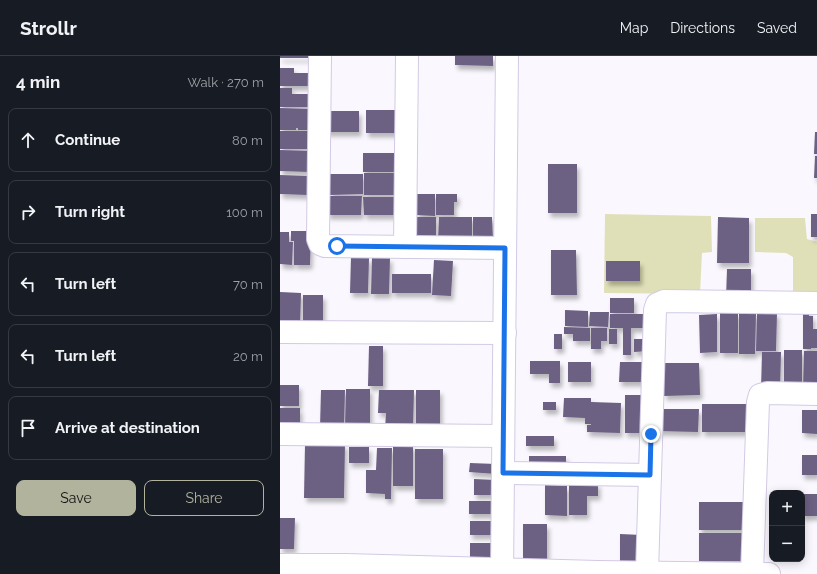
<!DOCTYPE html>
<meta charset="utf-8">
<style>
body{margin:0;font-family:Raleway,sans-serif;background:#20242c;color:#f1f3f6}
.controls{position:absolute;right:12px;bottom:12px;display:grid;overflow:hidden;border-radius:8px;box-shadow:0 2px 10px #0003}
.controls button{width:36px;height:36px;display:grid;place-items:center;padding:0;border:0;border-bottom:1px solid #363941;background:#171b24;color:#f1f3f6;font:20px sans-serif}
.stop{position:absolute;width:12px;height:12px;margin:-9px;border:3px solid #1a73e8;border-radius:50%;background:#fff}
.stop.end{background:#1a73e8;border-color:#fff;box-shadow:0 1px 4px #0008}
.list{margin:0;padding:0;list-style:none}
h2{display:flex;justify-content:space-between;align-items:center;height:52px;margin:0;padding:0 16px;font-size:17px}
h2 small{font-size:13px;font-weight:400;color:#9ea1a6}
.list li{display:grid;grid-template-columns:26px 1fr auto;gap:12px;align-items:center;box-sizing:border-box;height:64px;margin:0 8px 8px;padding:0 8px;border:1px solid #363941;border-radius:8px}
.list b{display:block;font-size:15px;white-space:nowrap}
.list em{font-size:13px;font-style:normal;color:#9ea1a6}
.actions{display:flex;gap:8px;padding:12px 16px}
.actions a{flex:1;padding:9px 0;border:1px solid #b2b39d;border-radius:8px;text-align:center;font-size:14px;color:#b2b39d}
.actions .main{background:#b2b39d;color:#111}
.icon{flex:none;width:22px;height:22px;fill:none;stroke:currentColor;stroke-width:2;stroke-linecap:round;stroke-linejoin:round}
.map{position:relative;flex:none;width:537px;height:518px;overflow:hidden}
header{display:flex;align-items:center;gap:24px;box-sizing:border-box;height:56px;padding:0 20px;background:#171b24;border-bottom:1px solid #363941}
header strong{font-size:19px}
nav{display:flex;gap:22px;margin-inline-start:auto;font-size:14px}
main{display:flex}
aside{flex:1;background:#171b24}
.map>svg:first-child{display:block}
.green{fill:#e0e0b8}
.building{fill:#6c6083;filter:url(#shadow)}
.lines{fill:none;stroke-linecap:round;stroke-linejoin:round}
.minor-casing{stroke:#d2cae4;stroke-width:24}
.minor{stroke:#fff;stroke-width:22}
.route{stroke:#1a73e8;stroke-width:5}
</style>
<header>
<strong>Strollr</strong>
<nav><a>Map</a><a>Directions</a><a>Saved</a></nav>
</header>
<main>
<aside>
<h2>4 min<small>Walk · 270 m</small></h2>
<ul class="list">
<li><svg class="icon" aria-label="ahead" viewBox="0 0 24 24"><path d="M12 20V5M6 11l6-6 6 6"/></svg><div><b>Continue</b></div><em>80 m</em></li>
<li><svg class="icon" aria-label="right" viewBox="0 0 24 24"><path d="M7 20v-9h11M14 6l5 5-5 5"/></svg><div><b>Turn right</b></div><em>100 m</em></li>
<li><svg class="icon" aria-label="left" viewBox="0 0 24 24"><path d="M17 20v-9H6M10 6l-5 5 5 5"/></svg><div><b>Turn left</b></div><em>70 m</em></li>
<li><svg class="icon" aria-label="left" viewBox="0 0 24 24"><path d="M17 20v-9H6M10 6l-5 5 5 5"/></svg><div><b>Turn left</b></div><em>20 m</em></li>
<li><svg class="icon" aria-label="arrive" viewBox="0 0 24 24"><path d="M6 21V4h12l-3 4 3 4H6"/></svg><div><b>Arrive at destination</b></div></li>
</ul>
<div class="actions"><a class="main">Save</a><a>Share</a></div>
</aside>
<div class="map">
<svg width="537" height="518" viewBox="0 0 537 518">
<defs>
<filter id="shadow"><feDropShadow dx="2.5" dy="4.5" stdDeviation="2" flood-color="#0004"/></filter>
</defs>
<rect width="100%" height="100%" fill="#faf8fe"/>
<g class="green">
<polygon points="325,158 431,160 432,196 422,197 420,238 324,237"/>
<polygon points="475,162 525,162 527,183 537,186 537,240 513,240 513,201 506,197 475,196"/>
</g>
<g class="building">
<rect x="0" y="0" width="30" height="2"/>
<polygon points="175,0 213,0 213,10 175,9"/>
<polygon points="0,12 14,12 14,17 30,17 30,30 0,30"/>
<polygon points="0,32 12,32 12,38 29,38 29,51 0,51"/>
<polygon points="0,52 29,53 29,74 18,74 18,72 16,72 16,74 0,74"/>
<polygon points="86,54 117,54 118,77 86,77"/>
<polygon points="44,55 79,55 79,76 45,76"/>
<rect x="0" y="75" width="30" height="18"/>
<polygon points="535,76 537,76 537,98 534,98"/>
<polygon points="0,94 30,95 30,116 0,115"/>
<rect x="83" y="97" width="33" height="19"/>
<polygon points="535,100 537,100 537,122 534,122"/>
<rect x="268" y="108" width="29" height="49"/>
<polygon points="84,117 118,117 119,139 84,139"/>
<polygon points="50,118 83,118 83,138 50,139"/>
<polygon points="0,119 29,120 28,139 0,138"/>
<polygon points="136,138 155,138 155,160 136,159"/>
<polygon points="156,138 177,138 177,146 174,146 174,159 156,159"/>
<polygon points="48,140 82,140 81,159 47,159"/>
<polygon points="83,141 118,141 118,159 84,159"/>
<rect x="531" y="158" width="6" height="23"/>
<polygon points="133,161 156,161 156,185 132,185"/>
<polygon points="159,161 192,161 192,185 158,185"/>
<polygon points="193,161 212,161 213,184 193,184"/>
<polygon points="438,161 469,162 469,207 437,207"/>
<polygon points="11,175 31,175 30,209 14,209 14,185 11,185"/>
<polygon points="0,176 9,176 9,186 13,186 12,209 0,208"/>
<polygon points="271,194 296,194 297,239 271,239"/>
<polygon points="71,201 89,202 88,237 70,237"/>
<polygon points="92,201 110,202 109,238 91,238"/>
<polygon points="154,204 173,205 171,240 152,239"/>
<rect x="326" y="205" width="34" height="20"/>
<polygon points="447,213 471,213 471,242 446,242"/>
<rect x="112" y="218" width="39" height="19"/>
<polygon points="0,236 21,237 20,270 0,269"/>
<rect x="23" y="239" width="20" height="31"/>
<rect x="330" y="242" width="24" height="15"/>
<polygon points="285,254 308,255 308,271 285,270"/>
<polygon points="523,254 529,254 529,260 533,260 533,273 537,273 537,292 531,292 531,293 523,293"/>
<polygon points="310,256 329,256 328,271 309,270"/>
<polygon points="477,256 497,257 496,295 476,295"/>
<rect x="440" y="257" width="18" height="40"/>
<polygon points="459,257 476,258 475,298 459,298"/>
<polygon points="330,258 363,258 363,272 351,272 351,299 343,299 343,272 348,272 330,272"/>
<polygon points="437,258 437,296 420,297 419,259"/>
<polygon points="284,271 310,272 310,285 293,285 293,278 284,278"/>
<polygon points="311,272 327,272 327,285 321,285 321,293 311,293"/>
<rect x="329" y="273" width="8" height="15"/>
<rect x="274" y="278" width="8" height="15"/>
<polygon points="354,283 368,283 368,295 354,296"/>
<polygon points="89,290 103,290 103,330 88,330"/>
<rect x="504" y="294" width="18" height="39"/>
<polygon points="524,295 537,295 537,333 523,333"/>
<polygon points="482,296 501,296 500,334 481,334"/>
<polygon points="250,305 280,305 280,327 269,327 269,318 250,318"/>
<rect x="288" y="306" width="23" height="20"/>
<polygon points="340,306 371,306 367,326 339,326"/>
<polygon points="384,307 419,307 420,339 384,340"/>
<rect x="0" y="329" width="19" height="21"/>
<polygon points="66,333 90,333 90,371 65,370"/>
<polygon points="41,334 65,334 64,372 40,372"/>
<polygon points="99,334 134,334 133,373 105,373 106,357 98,357"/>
<rect x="136" y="334" width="24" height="40"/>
<rect x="345" y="339" width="24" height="38"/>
<polygon points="284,342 311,342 311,346 341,347 340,377 307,376 307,369 311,369 311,368 305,368 305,362 283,361"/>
<rect x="263" y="346" width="13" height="8"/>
<rect x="422" y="348" width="48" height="28"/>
<rect x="0" y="352" width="20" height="20"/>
<polygon points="377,353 419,353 418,376 376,375"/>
<polygon points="522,354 537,354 537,378 522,377"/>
<rect x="246" y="380" width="28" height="10"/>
<polygon points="25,388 65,388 64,442 24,442"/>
<rect x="113" y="389" width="20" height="41"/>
<rect x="69" y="391" width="20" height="16"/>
<polygon points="97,392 112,392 111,443 105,443 105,438 86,437 86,414 96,414"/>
<rect x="135" y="393" width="28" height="50"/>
<rect x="522" y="399" width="15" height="20"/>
<rect x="249" y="400" width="37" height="16"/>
<polygon points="190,407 216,408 216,418 189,416"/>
<polygon points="194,423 216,424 216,439 194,439"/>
<polygon points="289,427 318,427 318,440 307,440 307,459 289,459"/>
<polygon points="265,429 287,430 287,460 265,459"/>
<rect x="522" y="438" width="15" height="22"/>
<rect x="189" y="445" width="26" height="13"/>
<rect x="419" y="446" width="48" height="28"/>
<polygon points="0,462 15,462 14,493 0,493"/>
<rect x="190" y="465" width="26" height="14"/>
<rect x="243" y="468" width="24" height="40"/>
<rect x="419" y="477" width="48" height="28"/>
<polygon points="340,478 362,479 362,506 340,506"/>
<rect x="190" y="487" width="27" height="14"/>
</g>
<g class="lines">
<defs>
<g id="minor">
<polyline points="40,0 38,183 40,188 45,190 225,192"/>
<polyline points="125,191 127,0"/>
<polyline points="0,276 225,277"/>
<polyline points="0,378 223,380"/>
<polyline points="223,417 370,419"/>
<polyline points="0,509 66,509 318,516 489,518"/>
<polyline points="367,517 375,254 377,248 384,245 537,247"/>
<polyline points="222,518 227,0"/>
<polyline points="472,518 478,346 480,339 487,337 537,338"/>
</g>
</defs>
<use href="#minor" class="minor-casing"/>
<use href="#minor" class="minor"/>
</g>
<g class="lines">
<polyline class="route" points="57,190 225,192 223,417 370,419 371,378"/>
</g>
</svg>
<div class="controls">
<button>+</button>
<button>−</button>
</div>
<div class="stop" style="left:57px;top:190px"></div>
<div class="stop end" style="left:371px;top:378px"></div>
</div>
</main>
